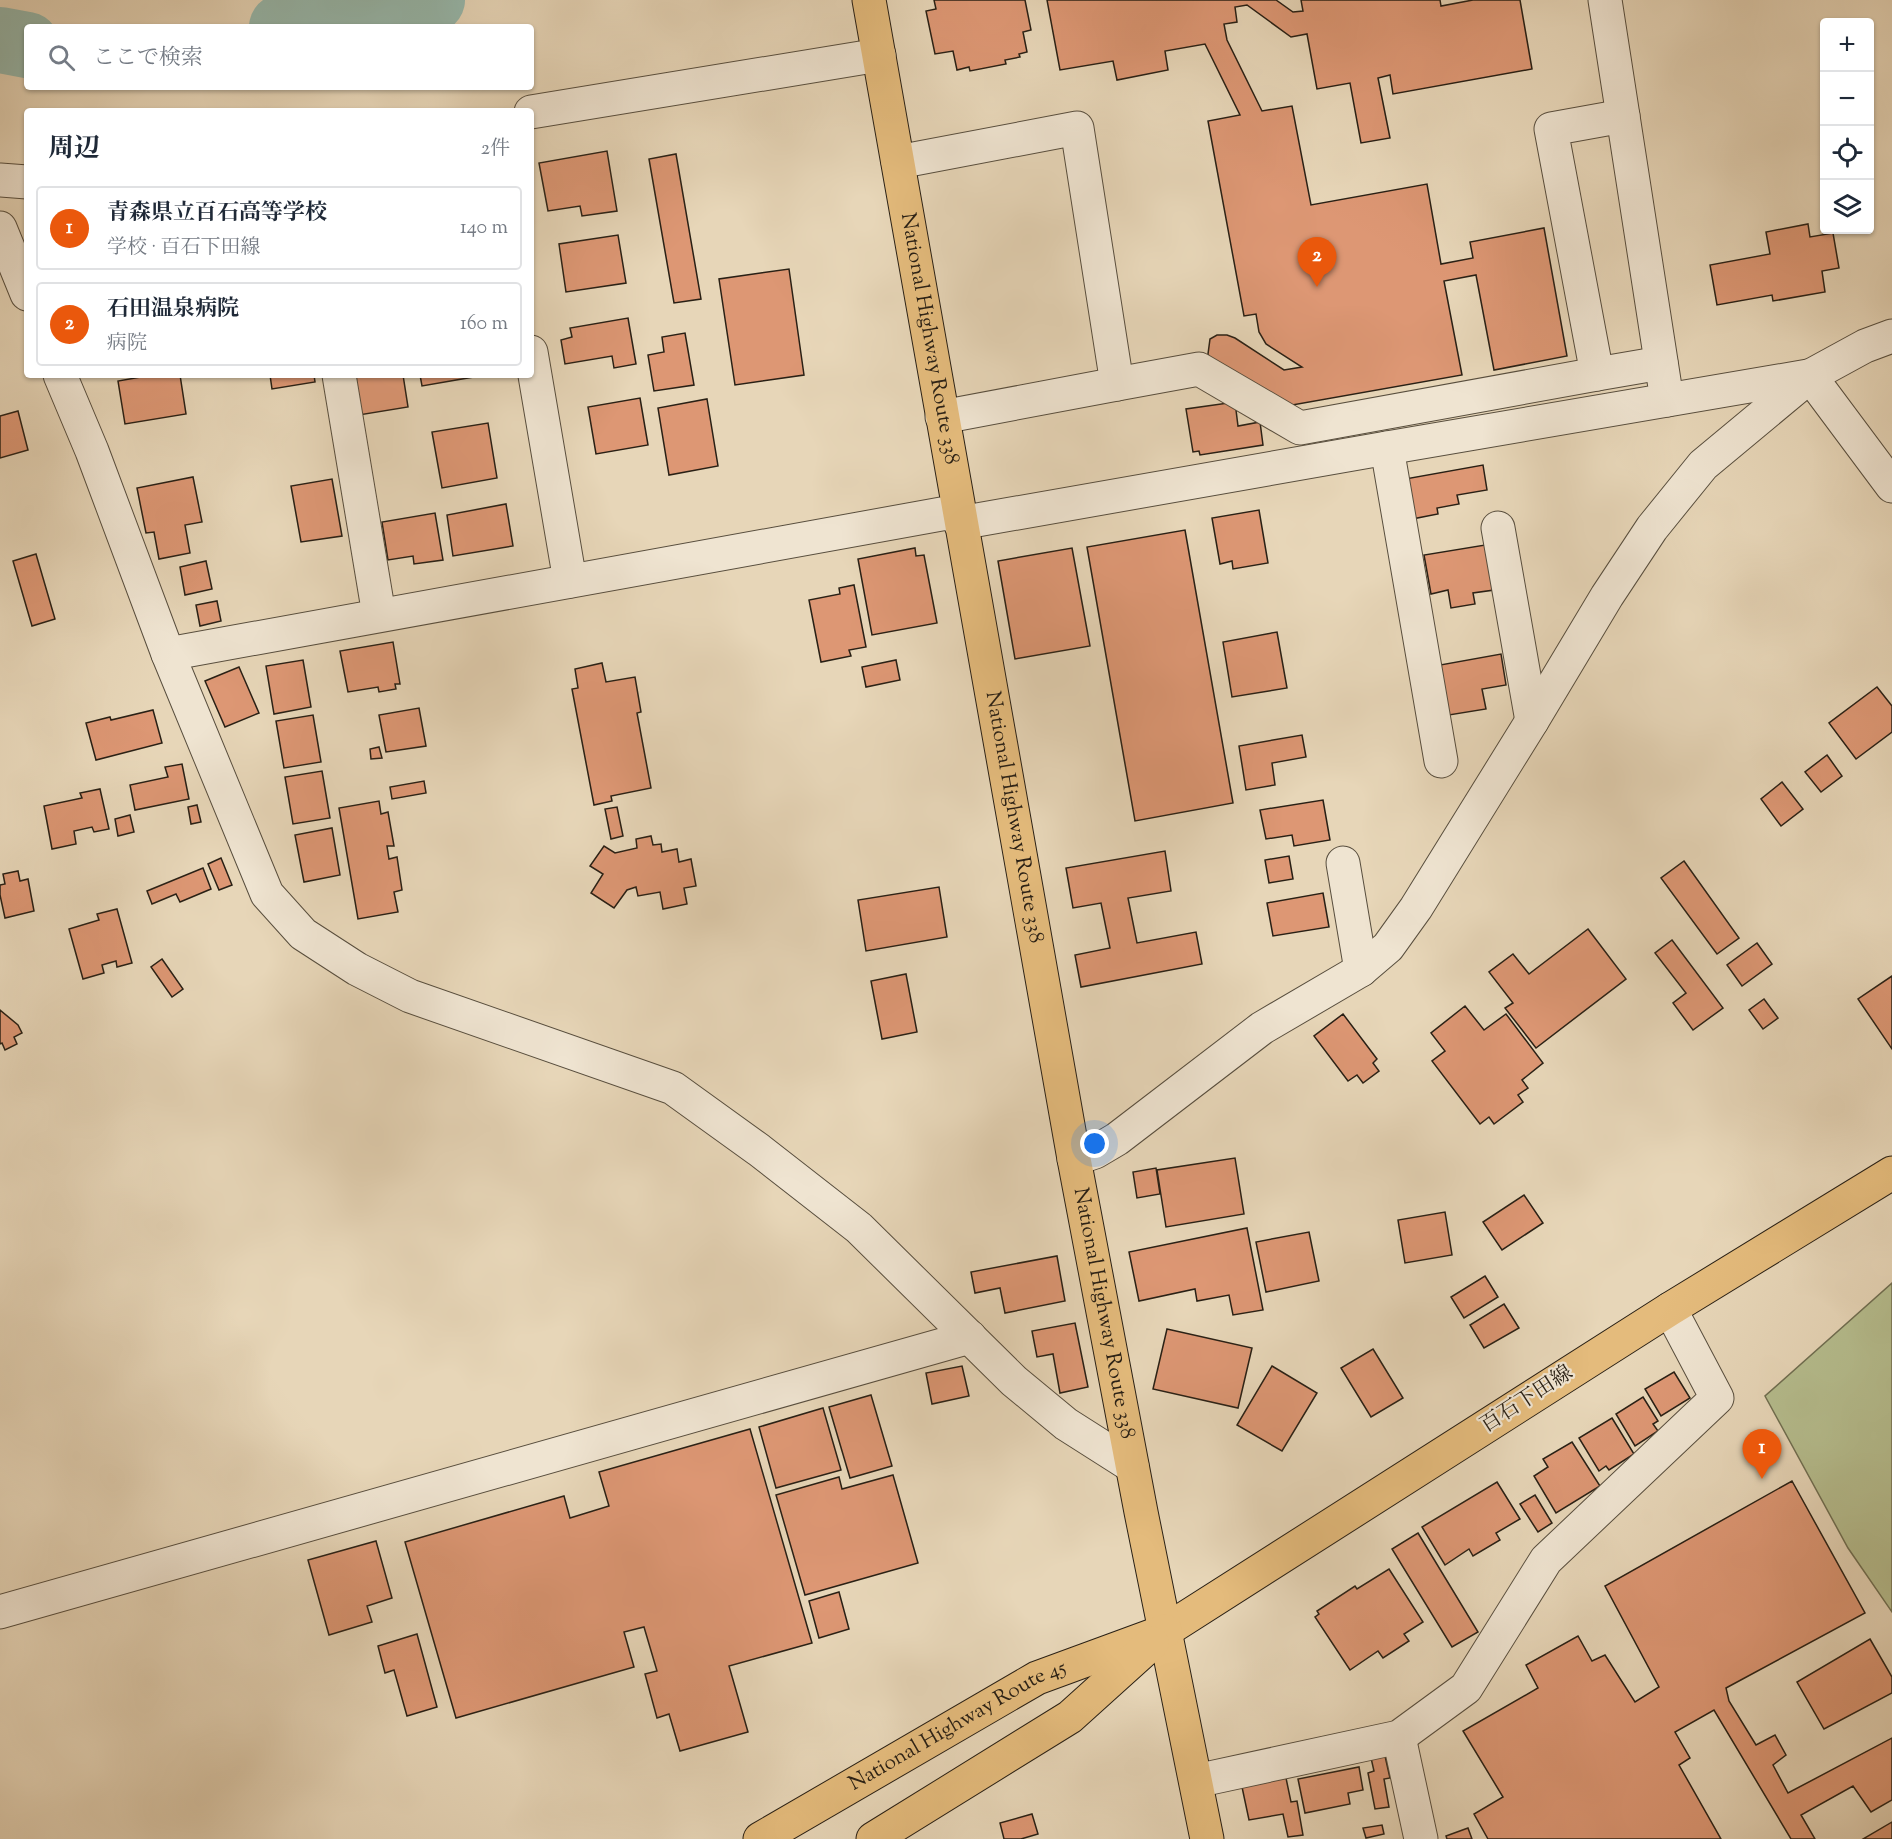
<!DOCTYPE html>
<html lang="ja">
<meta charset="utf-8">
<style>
body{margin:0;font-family:"Sorts Mill Goudy","Noto Serif JP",serif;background:#f2f2f3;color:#1f2937}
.controls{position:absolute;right:18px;top:18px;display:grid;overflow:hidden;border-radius:6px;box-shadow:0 2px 4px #0004}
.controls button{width:54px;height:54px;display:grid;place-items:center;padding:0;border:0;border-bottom:2px solid #e0e1e3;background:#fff;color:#1f2937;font:30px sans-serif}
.you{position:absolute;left:1095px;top:1144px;width:21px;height:21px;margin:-15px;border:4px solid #fff;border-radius:50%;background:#1a73e8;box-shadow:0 0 0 9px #1a73e833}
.badge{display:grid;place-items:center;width:39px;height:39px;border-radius:50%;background:#ea580c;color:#fff;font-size:20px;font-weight:700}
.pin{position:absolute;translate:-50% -50px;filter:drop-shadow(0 2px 3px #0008)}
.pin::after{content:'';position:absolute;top:32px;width:21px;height:18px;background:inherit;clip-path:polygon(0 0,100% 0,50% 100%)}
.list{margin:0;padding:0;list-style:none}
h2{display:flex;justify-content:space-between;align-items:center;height:78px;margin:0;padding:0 24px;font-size:26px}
h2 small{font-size:20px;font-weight:400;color:#747a83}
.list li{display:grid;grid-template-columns:39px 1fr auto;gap:18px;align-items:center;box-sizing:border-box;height:84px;margin:0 12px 12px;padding:0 12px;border:2px solid #e0e1e3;border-radius:6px}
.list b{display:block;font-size:22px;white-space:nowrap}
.list p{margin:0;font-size:20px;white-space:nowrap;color:#747a83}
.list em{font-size:20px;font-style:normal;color:#747a83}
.icon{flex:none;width:33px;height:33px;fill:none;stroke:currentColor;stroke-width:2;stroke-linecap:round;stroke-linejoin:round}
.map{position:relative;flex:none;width:1892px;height:1839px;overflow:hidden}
.search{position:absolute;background:#fff;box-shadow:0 2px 4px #0004;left:24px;top:24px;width:510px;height:66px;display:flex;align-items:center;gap:15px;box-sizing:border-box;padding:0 21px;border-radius:6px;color:#747a83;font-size:22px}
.panel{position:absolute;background:#fff;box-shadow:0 2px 4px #0004;left:24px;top:108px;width:510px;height:270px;border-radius:6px}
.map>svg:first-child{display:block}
.green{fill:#b6be8f;stroke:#706f52;stroke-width:1.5}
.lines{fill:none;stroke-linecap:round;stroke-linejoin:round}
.river{stroke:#97b9ad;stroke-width:66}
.building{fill:#dd9774;stroke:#292015;stroke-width:1.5}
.minor-casing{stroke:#584e3e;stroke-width:35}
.major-casing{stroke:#292015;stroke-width:35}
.highway-casing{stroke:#292015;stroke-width:35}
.minor{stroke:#efe4d1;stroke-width:33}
.major{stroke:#e4bb7c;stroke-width:33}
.highway{stroke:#e4bb7c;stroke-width:33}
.labels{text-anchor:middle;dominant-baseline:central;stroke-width:4.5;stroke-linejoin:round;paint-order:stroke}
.street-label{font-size:21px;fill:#292015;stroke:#efe4d1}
</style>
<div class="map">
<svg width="1892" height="1839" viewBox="0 0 1892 1839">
<rect width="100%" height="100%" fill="#e7d6b8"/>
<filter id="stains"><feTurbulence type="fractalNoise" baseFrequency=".00333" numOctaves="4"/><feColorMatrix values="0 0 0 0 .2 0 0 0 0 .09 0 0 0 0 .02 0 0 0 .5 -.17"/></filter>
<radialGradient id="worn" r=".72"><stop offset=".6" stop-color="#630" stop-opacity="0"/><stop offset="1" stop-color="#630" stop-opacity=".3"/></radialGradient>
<polygon class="green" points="1892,1283 1892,1612 1848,1548 1765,1396"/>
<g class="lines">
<g class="river">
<polyline points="282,27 432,0"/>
<polyline points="0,40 27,45"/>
</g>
</g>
<g class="building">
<polygon points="934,0 1025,0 1031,30 1023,32 1027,52 1019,54 1020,57 1005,60 1006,64 970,71 969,67 957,70 953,51 935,54 926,11 936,9"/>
<polygon points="1047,0 1276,0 1293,12 1303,11 1301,0 1440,0 1441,6 1473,0 1520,0 1532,69 1393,94 1390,75 1378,78 1390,138 1361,143 1350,83 1317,89 1307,34 1291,37 1247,5 1235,7 1237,22 1224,24 1227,40 1262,111 1292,106 1311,205 1427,184 1441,264 1473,258 1470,242 1544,228 1567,356 1494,370 1476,275 1444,281 1462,375 1281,407 1211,361 1208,354 1210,339 1217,335 1227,335 1235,338 1284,370 1302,367 1266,344 1259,332 1256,314 1244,316 1208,121 1240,115 1205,44 1165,51 1168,70 1117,80 1113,61 1060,70"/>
<polygon points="607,151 617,211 582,216 580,206 548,211 539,163"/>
<polygon points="676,154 701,299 674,303 649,159"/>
<polygon points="1808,224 1810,237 1833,233 1839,268 1822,271 1825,292 1773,301 1772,295 1717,305 1710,265 1770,254 1766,232"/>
<polygon points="618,235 626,283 566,292 559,244"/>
<polygon points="789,269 804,375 735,385 719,279"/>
<polygon points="628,318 636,364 614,368 612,356 565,364 561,340 572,337 570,328"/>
<polygon points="685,333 694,385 654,391 648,355 664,352 662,337"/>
<polygon points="152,375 180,375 186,414 125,424 118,381"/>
<polygon points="270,375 314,375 315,382 272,389"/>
<polygon points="352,375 403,375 408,407 359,415"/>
<polygon points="420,375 479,375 479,376 422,386"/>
<polygon points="640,398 648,445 596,454 588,407"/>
<polygon points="707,399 718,466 669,475 658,408"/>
<polygon points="1235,402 1238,426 1260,422 1263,445 1200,455 1199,451 1193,452 1186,409"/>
<polygon points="18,411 28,450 0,458 0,416"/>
<polygon points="488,423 497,478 442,488 432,432"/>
<polygon points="1483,465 1487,490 1457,495 1459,504 1437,508 1438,514 1412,519 1405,479"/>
<polygon points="193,477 202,522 185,525 190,553 159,559 154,532 146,533 137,488"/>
<polygon points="332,479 342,536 301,542 291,486"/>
<polygon points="506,504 513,546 453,556 447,515"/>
<polygon points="1259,510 1268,563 1233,569 1232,561 1220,564 1212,518"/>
<polygon points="435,513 443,560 414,564 413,556 388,560 382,522"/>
<polygon points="1185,530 1233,803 1135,821 1087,547"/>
<polygon points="1485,545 1494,590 1473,593 1475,604 1451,608 1448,590 1431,594 1424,555"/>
<polygon points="915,548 916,556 924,555 937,623 872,635 858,559"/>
<polygon points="1072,548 1090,646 1015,659 998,561"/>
<polygon points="36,554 55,619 32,626 13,561"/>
<polygon points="206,561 212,589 185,595 180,567"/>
<polygon points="854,585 866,647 849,650 851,656 821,662 809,600 840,594 839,588"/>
<polygon points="217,601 221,621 200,626 196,605"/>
<polygon points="1277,632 1287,688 1232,697 1223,642"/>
<polygon points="393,642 400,684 395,684 396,689 379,692 378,687 348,692 340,651"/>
<polygon points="1501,654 1506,685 1482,689 1486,709 1449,715 1440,665"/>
<polygon points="303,660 311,707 274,714 266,666"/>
<polygon points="896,660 900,680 866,687 862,667"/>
<polygon points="602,663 606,682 635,677 641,712 637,713 651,788 611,796 612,801 594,805 572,689 578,688 575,669"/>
<polygon points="239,667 259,713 225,727 205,681"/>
<polygon points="1877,687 1892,706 1892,732 1856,759 1829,723"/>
<polygon points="419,708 426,746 386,752 379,715"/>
<polygon points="153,710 162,743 96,760 86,723 110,717 111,720"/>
<polygon points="313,715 321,762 284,768 276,721"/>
<polygon points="1302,735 1306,757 1272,763 1275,785 1246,790 1239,746"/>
<polygon points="379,747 382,758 371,759 370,749"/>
<polygon points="1827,755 1842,776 1821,792 1805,772"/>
<polygon points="182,764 189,799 135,810 130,785 168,777 165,767"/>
<polygon points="322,771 330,818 293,824 285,777"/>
<polygon points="424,781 426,793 392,799 390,787"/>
<polygon points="1782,782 1803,809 1781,826 1761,799"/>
<polygon points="100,789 109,829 94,832 92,827 74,831 76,844 52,849 44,806 82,798 80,793"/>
<polygon points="1323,800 1330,840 1294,846 1292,835 1266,839 1260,810"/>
<polygon points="379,801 381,814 388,812 394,846 387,846 389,859 397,857 402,890 394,892 398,912 358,919 339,808"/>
<polygon points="197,805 201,822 191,824 188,807"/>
<polygon points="617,807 623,836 611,839 605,809"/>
<polygon points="130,815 134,832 118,836 115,819"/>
<polygon points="332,828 340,875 304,882 295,835"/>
<polygon points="651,836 653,845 661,844 662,852 677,849 679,862 691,859 696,886 684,888 687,904 663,909 660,892 638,896 636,887 627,890 614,908 591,893 603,874 590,866 604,846 615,853 637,848 636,839"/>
<polygon points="1165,851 1171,891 1128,898 1137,943 1196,932 1202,964 1081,987 1075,955 1110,948 1101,903 1073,908 1066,868"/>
<polygon points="1289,856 1293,879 1269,883 1265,860"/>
<polygon points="221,858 232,885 219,890 208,864"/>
<polygon points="1684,861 1739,938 1717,954 1661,878"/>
<polygon points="203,868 211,889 180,902 176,894 152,904 147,891"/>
<polygon points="18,871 20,881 28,879 34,911 5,918 0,895 0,885 5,884 3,874"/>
<polygon points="939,887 947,937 866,951 858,900"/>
<polygon points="1323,893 1329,927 1273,936 1267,903"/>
<polygon points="117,909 132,963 117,967 116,961 102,965 104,973 83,979 69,929 99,920 97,914"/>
<polygon points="1588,929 1626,979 1536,1048 1505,1008 1513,1003 1489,972 1513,954 1529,974"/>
<polygon points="1672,940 1723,1008 1693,1030 1673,1003 1686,993 1655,953"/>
<polygon points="1757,943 1772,964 1742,986 1727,965"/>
<polygon points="162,959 183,989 172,997 151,967"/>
<polygon points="906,974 917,1032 882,1039 871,981"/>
<polygon points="1892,976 1892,1049 1858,999"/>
<polygon points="1764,999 1778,1018 1763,1029 1749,1010"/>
<polygon points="1465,1006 1484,1030 1506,1014 1543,1063 1522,1080 1528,1088 1518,1095 1523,1102 1494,1124 1489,1117 1480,1124 1432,1061 1445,1051 1431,1033"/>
<polygon points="0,1010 18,1025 22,1033 14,1037 17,1044 5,1050 2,1043 0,1044"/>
<polygon points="1343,1014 1377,1059 1373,1063 1379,1071 1363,1083 1357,1075 1348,1081 1314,1036"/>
<polygon points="1235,1158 1244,1214 1166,1227 1157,1170"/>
<polygon points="1156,1168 1160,1194 1137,1198 1133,1172"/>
<polygon points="1524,1195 1543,1223 1502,1250 1483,1222"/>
<polygon points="1445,1212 1452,1255 1405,1263 1398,1220"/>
<polygon points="1247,1228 1263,1310 1233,1315 1229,1295 1197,1301 1195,1289 1139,1301 1129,1252"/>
<polygon points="1309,1232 1319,1281 1266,1292 1256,1242"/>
<polygon points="1057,1256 1065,1301 1005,1313 1000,1288 975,1293 971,1272"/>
<polygon points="1485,1276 1498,1297 1464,1318 1451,1297"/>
<polygon points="1504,1304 1519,1328 1484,1348 1470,1325"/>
<polygon points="1075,1323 1088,1387 1060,1393 1053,1354 1037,1357 1032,1331"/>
<polygon points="1167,1329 1252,1348 1238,1408 1153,1389"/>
<polygon points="1373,1349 1403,1398 1371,1417 1341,1368"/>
<polygon points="962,1366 969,1396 932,1404 926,1373"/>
<polygon points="1272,1366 1317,1393 1282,1451 1237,1425"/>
<polygon points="1674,1372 1690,1398 1661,1416 1645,1389"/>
<polygon points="871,1395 892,1466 850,1478 829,1407"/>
<polygon points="1643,1397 1658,1421 1653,1424 1658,1431 1635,1446 1616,1414"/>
<polygon points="823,1408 841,1470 776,1488 759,1427"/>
<polygon points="1612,1418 1634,1454 1609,1470 1606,1466 1599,1471 1579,1438"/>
<polygon points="750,1429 812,1643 729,1666 748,1732 680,1751 669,1714 657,1718 645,1674 657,1671 644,1627 624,1632 634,1667 456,1718 405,1542 564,1496 570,1518 609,1506 599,1472"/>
<polygon points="1572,1442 1600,1486 1556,1513 1534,1476 1548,1467 1543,1459"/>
<polygon points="893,1475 918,1563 805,1595 776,1495 839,1477 842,1489"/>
<polygon points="1792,1481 1865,1613 1726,1688 1729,1701 1756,1745 1775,1735 1786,1755 1773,1765 1788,1793 1892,1738 1892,1800 1871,1812 1853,1786 1801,1815 1815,1839 1791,1839 1714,1710 1675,1732 1690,1758 1679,1765 1721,1839 1488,1839 1474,1814 1503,1797 1463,1731 1538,1688 1526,1665 1578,1636 1592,1661 1605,1655 1635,1702 1659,1687 1605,1586"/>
<polygon points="1497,1482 1520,1519 1496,1533 1500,1540 1473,1556 1469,1549 1445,1565 1422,1527"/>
<polygon points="1535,1495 1552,1523 1538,1532 1520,1504"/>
<polygon points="1418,1533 1478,1632 1452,1647 1392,1549"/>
<polygon points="376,1541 392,1598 367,1606 372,1622 329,1635 308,1560"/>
<polygon points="1389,1569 1423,1622 1404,1634 1409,1641 1383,1658 1378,1651 1350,1670 1315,1617 1319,1614 1317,1611 1355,1586 1357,1589"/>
<polygon points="839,1592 849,1629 819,1638 809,1601"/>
<polygon points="417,1634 437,1707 407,1716 394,1670 385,1673 378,1646"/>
<polygon points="1870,1639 1892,1677 1892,1693 1824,1729 1797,1682"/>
<polygon points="1385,1756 1390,1778 1384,1779 1389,1807 1375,1809 1368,1773 1374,1771 1371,1758"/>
<polygon points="1359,1767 1363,1790 1348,1793 1350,1804 1305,1813 1298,1779"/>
<polygon points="1286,1778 1291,1802 1297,1801 1303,1835 1288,1837 1283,1814 1249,1820 1242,1787"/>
<polygon points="1032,1814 1038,1834 1021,1839 1004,1839 1000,1823"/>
<polygon points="1892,1822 1892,1839 1863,1839"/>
<polygon points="1382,1825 1384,1834 1366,1838 1363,1828"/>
<polygon points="1468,1828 1472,1839 1447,1839 1446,1836"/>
</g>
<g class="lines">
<defs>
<g id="minor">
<polyline points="1605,0 1667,400"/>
<polyline points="531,112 879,55"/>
<polyline points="1623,116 1551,129 1597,374 1661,363"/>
<polyline points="898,162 1077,128 1117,384 942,417"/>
<polyline points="0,180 27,182"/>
<polyline points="0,228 27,294"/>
<polyline points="531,352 570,581"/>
<polyline points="60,375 92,451 168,654 267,894 303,934 357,969 410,996 673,1088 759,1150 859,1228 1014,1381 1066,1424 1132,1466"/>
<polyline points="339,375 379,615"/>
<polyline points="1810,376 1892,486"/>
<polyline points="1117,384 1199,369 1300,428 1597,374"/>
<polyline points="1387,448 1441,761"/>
<polyline points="960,523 1387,448 1808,376"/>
<polyline points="1498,528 1532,721"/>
<polyline points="168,654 958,511"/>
<polyline points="1343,863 1361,970"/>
<polyline points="1074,1159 1095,1152 1117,1139 1262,1028 1361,970 1388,947 1416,908 1532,721 1607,596 1652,528 1703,465 1810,376 1865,346 1892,336"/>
<polyline points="0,1612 970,1337"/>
<polyline points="1399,1737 1421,1839"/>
<polyline points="1196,1781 1399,1737 1466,1688 1546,1560 1717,1398 1670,1309"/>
</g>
<polyline id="major" points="1165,1631 1670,1309 1892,1173"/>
<g id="highway">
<path id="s1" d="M869 0 1074 1159 1141 1512 1207 1839"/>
<path id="s2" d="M760 1839 1037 1678 1165 1631"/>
<polyline points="873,1839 1070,1717 1152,1643"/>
</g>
</defs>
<use href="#minor" class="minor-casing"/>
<use href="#major" class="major-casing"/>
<use href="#highway" class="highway-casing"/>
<use href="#minor" class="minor"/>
<use href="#major" class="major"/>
<use href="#highway" class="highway"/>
</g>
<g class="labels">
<g class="street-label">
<text stroke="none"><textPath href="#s1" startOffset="344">National Highway Route 338</textPath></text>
<text stroke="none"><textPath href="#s1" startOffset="830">National Highway Route 338</textPath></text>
<text stroke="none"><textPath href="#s1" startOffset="1334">National Highway Route 338</textPath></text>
<text transform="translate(1527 1400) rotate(-33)">百石下田線</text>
<text stroke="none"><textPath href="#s2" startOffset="228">National Highway Route 45</textPath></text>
</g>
</g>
<rect width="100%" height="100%" filter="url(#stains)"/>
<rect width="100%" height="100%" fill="url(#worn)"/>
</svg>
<div class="controls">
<button>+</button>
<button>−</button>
<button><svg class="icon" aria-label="locate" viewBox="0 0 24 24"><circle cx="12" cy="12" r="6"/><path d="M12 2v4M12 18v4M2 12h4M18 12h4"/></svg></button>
<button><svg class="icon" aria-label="layers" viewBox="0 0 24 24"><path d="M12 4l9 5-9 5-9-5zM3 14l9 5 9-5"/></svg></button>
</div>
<div class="you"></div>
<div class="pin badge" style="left:1762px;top:1479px">1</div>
<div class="pin badge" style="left:1317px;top:287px">2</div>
<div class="search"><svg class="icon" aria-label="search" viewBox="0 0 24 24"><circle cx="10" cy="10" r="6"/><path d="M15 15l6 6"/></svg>ここで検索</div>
<section class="panel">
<h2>周辺<small>2件</small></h2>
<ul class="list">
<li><span class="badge">1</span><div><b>青森県立百石高等学校</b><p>学校 · 百石下田線</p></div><em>140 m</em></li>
<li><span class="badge">2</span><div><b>石田温泉病院</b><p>病院</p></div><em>160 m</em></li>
</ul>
</section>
</div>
